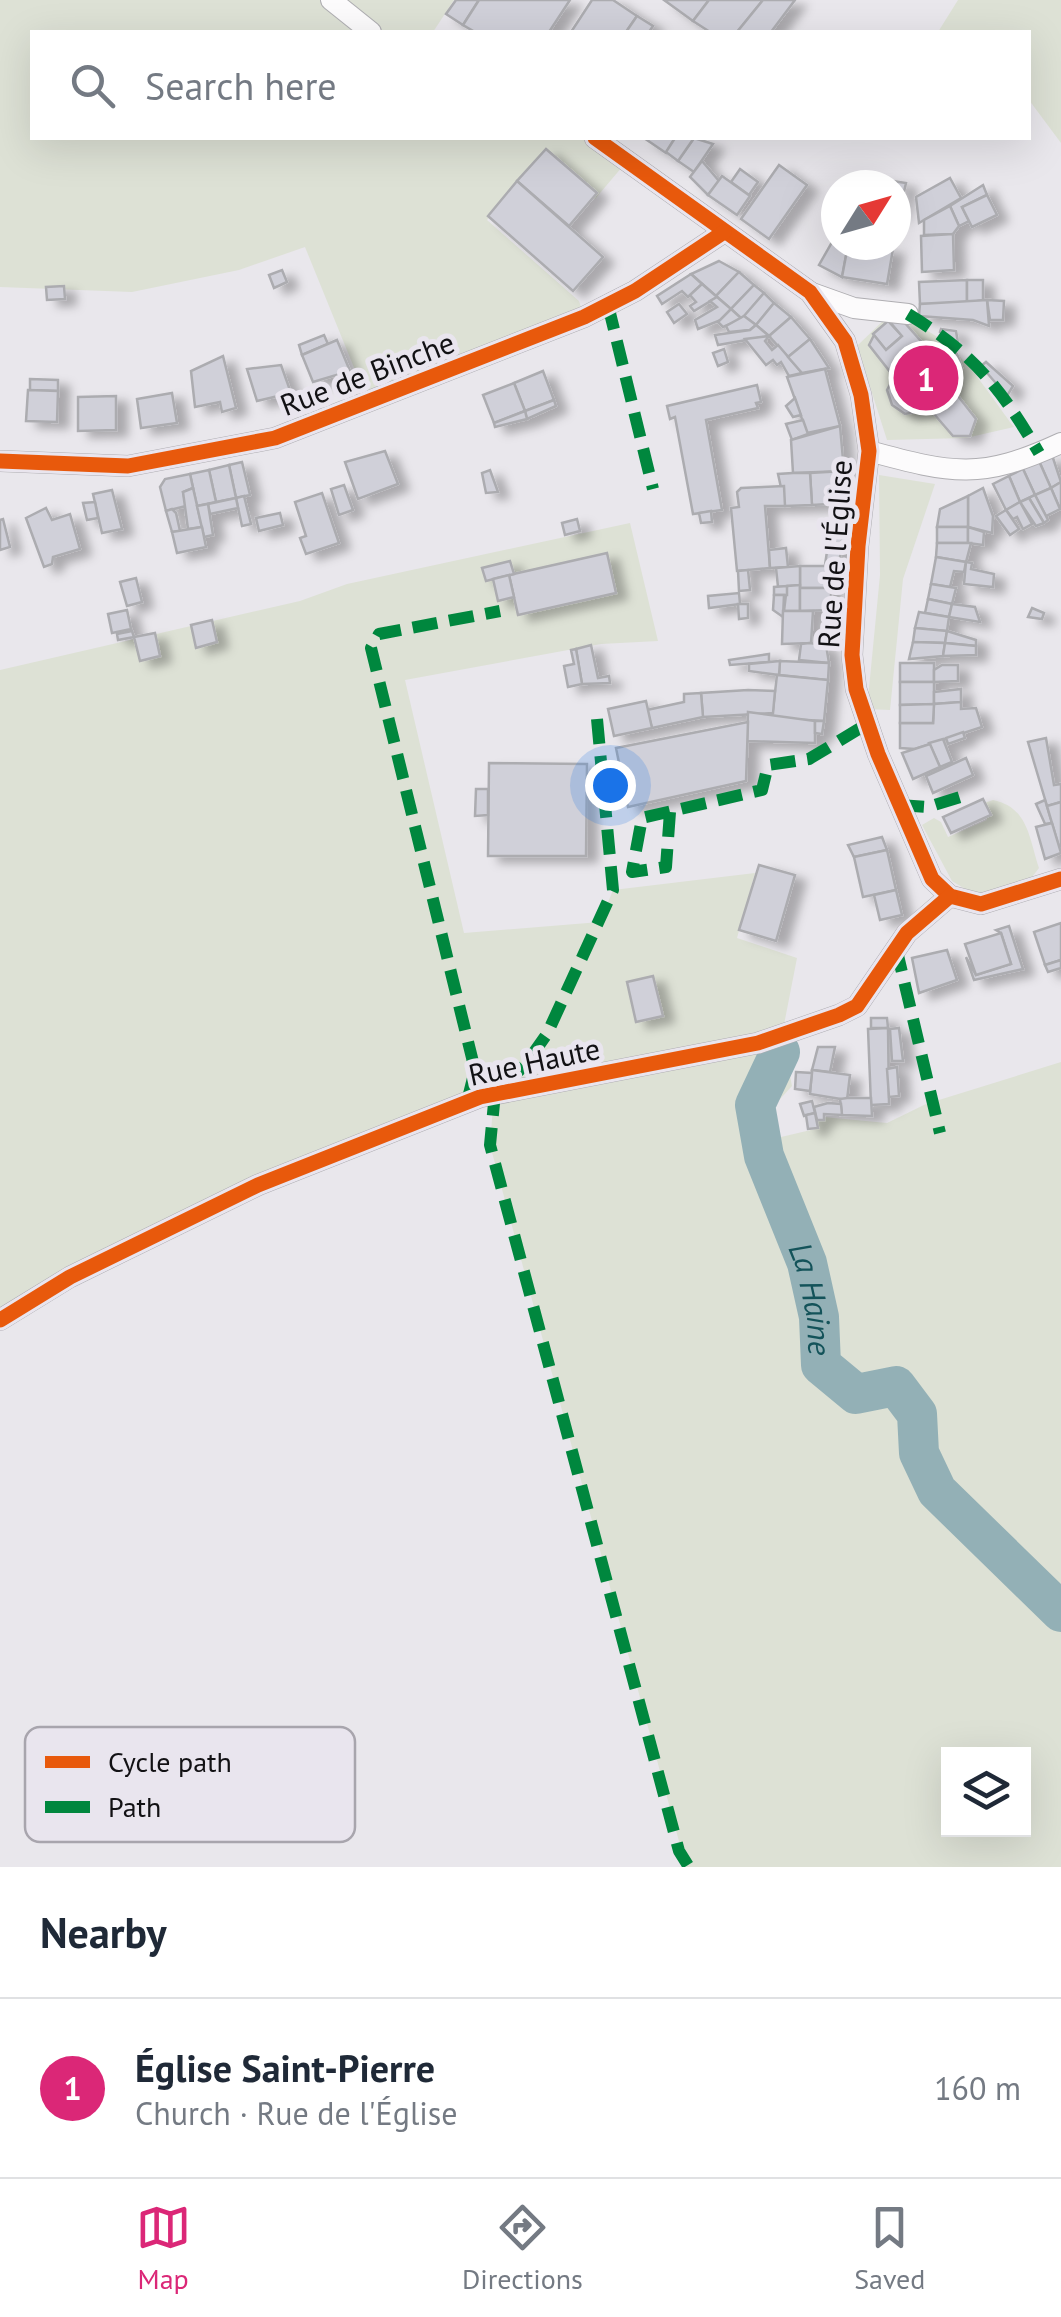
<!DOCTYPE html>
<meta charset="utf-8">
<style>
body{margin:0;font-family:"PT Sans",sans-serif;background:#f6f6f7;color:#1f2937}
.controls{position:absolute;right:30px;bottom:30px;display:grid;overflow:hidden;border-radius:0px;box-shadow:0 10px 40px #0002}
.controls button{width:90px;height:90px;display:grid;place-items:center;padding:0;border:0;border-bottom:2px solid #e0e1e3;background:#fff;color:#1f2937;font:50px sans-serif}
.compass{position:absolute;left:821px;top:170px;width:90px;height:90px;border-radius:50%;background:#fff;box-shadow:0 10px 40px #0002;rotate:53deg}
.you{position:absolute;left:610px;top:785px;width:35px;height:35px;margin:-25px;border:8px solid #fff;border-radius:50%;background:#1a73e8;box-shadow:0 0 0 15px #1a73e833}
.badge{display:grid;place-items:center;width:65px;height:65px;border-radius:50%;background:#db2777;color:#fff;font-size:32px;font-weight:700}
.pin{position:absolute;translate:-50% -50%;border:5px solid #fff;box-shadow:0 2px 10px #0006}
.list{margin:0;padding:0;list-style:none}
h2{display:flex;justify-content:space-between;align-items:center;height:130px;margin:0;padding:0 40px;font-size:42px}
h2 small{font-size:32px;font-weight:400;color:#747a83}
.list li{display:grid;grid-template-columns:65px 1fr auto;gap:30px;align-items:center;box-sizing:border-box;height:180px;padding:0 40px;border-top:2px solid #e0e1e3}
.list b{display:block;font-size:38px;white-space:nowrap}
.list p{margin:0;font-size:32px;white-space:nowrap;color:#747a83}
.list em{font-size:32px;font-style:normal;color:#747a83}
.icon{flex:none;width:55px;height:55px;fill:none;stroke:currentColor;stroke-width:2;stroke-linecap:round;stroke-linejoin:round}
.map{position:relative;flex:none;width:1061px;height:1867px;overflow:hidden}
.search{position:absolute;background:#fff;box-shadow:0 10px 40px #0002;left:30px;right:30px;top:30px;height:110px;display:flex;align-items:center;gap:25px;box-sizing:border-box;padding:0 35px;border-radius:0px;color:#747a83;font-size:38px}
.sheet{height:310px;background:#fff}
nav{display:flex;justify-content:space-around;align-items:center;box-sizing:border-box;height:140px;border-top:2px solid #e0e1e3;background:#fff;font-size:28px;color:#747a83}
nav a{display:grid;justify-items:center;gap:5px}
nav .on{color:#db2777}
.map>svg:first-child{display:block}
.green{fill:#dde1d5;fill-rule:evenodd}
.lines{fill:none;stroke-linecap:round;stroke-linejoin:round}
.river{stroke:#93b0b6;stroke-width:40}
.building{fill:#d0d0d9;stroke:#acacb0;stroke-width:2.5;filter:url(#shadow)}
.minor-casing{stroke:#afaeb2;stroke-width:22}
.minor{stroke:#fcfbfc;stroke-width:20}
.quiet{stroke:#00873e;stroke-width:12;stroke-dasharray:25 12;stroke-linecap:butt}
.cycleway-casing{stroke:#e9e5ee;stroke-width:21}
.cycleway{stroke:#e8590c;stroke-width:15}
.labels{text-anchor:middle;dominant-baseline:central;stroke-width:10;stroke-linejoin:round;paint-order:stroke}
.street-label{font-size:30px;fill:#121114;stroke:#e9e5ee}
.water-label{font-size:32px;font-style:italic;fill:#14535a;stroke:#e9e5ee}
.key{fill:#e9e5ee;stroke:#a8a5ad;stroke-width:2.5}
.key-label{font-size:28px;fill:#121114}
</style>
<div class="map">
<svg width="1061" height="1867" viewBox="0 0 1061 1867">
<defs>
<filter id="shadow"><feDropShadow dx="11" dy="6" stdDeviation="5" flood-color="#0004"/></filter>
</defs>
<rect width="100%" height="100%" fill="#e9e7ec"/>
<g class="green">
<polygon points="0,0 454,0 433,32 32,32 32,138 595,138 628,160 595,199 544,155 487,220 579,301 584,317 368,402 305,247 239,270 132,292 0,287"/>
<polygon points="958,0 1061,0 1061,143 1029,100 1028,32 938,32"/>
<path d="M888 316C952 329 977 378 1014 427L966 438 887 440 857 346Z"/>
<polygon points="879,475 935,484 903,579 890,710 867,709 880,575"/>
<path d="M630 523 658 641 601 644 405 680 464 933 600 922 613 890 755 873 737 938 797 958 782 1035 792 1086 771 1109 781 1137 815 1129 813 1116 887 1123 926 1104 1061 1062V1867H686L490 1145 494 1094 258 1185 0 1320V670L300 601 347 584ZM948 1754H1024V1830H948Z"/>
<path d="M993 800C1028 807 1029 838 1039 868L1029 881 975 895 952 881 922 825 934 818 941 822 948 837 987 820 981 804Z"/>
</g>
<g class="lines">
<path class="river" id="s1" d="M780 1052 755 1105 764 1156 807 1263 819 1317 821 1365 856 1394 896 1386 917 1414 919 1453 937 1491 1061 1612"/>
</g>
<g class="building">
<polygon points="456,0 479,0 463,25 446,14"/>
<polygon points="479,0 570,0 549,32 475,32 463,25"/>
<polygon points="592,0 613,0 637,16 626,32 571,32"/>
<polygon points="664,0 709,0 693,21"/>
<polygon points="709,0 763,0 737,32 710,32 693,21"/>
<polygon points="763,0 795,0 771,32 737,32"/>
<polygon points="637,16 653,26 649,32 626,32"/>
<polygon points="644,138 675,138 666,153"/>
<polygon points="694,138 713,144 694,172 678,161"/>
<polygon points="694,138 678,161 666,152 675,138"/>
<polygon points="546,149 597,193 569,226 517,181"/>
<polygon points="702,161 719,181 708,195 690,177"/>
<polygon points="779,165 807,185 769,239 741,219"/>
<polygon points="740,169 758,182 749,195 731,182"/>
<polygon points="722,176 750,196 737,215 708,195"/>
<polygon points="873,178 906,183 898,218 896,185 871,185"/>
<polygon points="950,178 961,198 919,223 916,197"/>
<polygon points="517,181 603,257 573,291 488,216"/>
<polygon points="983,185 987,195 962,207 969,221 959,226 950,206"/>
<polygon points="987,195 997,215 972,227 962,207"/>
<polygon points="950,206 959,226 953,234 924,235 924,220"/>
<polygon points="953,234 954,270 922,272 921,236"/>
<polygon points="835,237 836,245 848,245 842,277 819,265"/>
<polygon points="848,245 893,249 887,284 842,277"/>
<polygon points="719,261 739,272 716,296 691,274"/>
<polygon points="282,270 287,282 274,288 269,275"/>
<polygon points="739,272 754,285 731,309 716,296"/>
<polygon points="691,274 702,284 688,297 682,291 662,304 657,296"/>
<polygon points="967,280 967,304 920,304 919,282"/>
<polygon points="967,280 983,280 983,300 967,303"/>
<polygon points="702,284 717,297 694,311 690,306 696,302 690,295"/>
<polygon points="754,285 764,293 742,319 731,309"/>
<polygon points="64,286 65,299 47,300 46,287"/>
<polygon points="764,293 774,303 756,325 744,316"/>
<polygon points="717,297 731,309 721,320 698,329 695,320 717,307 710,301"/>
<polygon points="987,300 1004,301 1003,320 990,320"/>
<polygon points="987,300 989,326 973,320 919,316 920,304"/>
<polygon points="774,303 791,317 769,336 756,325"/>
<polygon points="679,304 687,314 674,323 667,312"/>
<polygon points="731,309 742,319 723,327 718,322"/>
<polygon points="744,316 756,325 750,330 729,332 726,326"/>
<polygon points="791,317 810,339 788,357 769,336"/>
<polygon points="888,321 902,336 886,350 873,334"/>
<polygon points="890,322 904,322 928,349 942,345 957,354 962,368 956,382 958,396 976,419 970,436 953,436 934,414 922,411 905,414 892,405 887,390 894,377 869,345 874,335 886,350 902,336"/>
<polygon points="756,325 769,336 718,345 715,335 750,330"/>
<polygon points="941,329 956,331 958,343 940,332"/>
<polygon points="324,335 328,344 302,355 299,345"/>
<polygon points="769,336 765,341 772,350 778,345 802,373 789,376 781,362 777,365 773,360 766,365 745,339"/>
<polygon points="810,339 829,368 802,373 788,357"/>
<polygon points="337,340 350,371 313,382 302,355"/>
<polygon points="724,349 728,362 718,366 713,353"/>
<polygon points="223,356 236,408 222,412 220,402 195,407 191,371"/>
<polygon points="986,362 1013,386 1007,396 981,366"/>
<polygon points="281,365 291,393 257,401 247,369"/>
<polygon points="825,369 840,426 807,433 787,377"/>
<polygon points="543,371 554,400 525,411 514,383"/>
<polygon points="30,379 58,380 58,391 30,390"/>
<polygon points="514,383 525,411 494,423 483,395"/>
<polygon points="757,385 761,402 756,403 758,408 706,420 722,510 693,514 675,417 670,419 667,406"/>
<polygon points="28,390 58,391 57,422 26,421"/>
<polygon points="172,393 177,423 141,428 137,399"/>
<polygon points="116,396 116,430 78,431 78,397"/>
<polygon points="795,398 801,415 793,417 786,406"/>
<polygon points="554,400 556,406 527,419 525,411"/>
<polygon points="525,411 527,419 495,427 494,423"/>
<polygon points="803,420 808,434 792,440 786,424"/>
<polygon points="840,426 844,471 793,473 791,440"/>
<polygon points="385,451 398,484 358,499 345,462"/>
<polygon points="1052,455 1061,482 1051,488 1039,461"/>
<polygon points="1039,461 1051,488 1035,495 1023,469"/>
<polygon points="242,462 250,495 236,498 229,465"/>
<polygon points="229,465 236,498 216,502 209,470"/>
<polygon points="1023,469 1035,495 1020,502 1009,476"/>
<polygon points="209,470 216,502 197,506 190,474"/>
<polygon points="490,470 498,492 486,493 482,473"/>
<polygon points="844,471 846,503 812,505 810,473"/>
<polygon points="793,473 810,473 812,505 785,506 778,474"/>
<polygon points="190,474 193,488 183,492 186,506 166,511 160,487 165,479"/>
<polygon points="1009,476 1020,502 1006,510 993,484"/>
<polygon points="1061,482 1061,509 1060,509 1051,488"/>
<polygon points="344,485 353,510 339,515 331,489"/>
<polygon points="784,486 785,506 765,506 770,568 737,571 731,508 739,507 737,492 741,488"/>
<polygon points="193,488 202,527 188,529 183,492"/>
<polygon points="983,488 993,516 992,533 968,527 968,496"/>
<polygon points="1051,488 1060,509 1046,516 1035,495"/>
<polygon points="112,490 122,529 102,533 93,494"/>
<polygon points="322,493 339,543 306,554 300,538 306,536 295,502"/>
<polygon points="1035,495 1048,520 1044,523 1029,498"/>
<polygon points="244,496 251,524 242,526 236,498"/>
<polygon points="968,496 968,527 937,527 940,509"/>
<polygon points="236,498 238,508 210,514 208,504"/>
<polygon points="1029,498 1044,523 1036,526 1020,502"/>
<polygon points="95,502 98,518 87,520 83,503"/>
<polygon points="1020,502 1032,524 1023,529 1017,517 1013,519 1006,510"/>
<polygon points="846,503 839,567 825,565 834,504"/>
<polygon points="208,504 213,535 204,537 197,506"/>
<polygon points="46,508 52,520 70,514 80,549 53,557 52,564 44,567 26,518"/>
<polygon points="172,509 176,513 180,531 172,532 166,511"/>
<polygon points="1006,510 1019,529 1010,535 996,516"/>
<polygon points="711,511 712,522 701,523 699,513"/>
<polygon points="280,513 283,525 259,531 256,518"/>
<polygon points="3,519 10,547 0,550 0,520"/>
<polygon points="577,519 580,531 565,535 562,523"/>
<polygon points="202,527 206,547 177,553 172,532"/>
<rect x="937" y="527" width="31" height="16"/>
<polygon points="968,527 984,532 983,545 968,543"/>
<polygon points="937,543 971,543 966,562 936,557"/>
<polygon points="786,548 788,567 770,568 769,550"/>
<polygon points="607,553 616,593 518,615 509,575"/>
<polygon points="936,557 966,562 964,572 954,571 950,587 931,584"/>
<polygon points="510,561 514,574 486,581 482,568"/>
<polygon points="966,562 972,563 971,569 994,574 993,587 964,584"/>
<rect x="800" y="566" width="31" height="22"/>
<polygon points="800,566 800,585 778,587 776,568"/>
<polygon points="748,570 750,590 739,591 738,571"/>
<polygon points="509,575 514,597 498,601 493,579"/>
<polygon points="136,578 142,602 127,606 120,582"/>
<polygon points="931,584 956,588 952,604 928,599"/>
<polygon points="800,585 800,611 784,611 787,586"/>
<polygon points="787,586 787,595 774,595 774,587"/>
<polygon points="800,588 831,588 831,610 800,611"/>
<polygon points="739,593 740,604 709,608 708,596"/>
<polygon points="774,595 784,595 783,617 773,610"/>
<polygon points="928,599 952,604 949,617 925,613"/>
<polygon points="738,604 748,604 748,618 739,619"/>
<polygon points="952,604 975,607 980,622 949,617"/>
<polygon points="1032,608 1044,613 1042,619 1028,617"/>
<polygon points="127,610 131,629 112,633 108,614"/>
<polygon points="783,611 813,611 811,643 782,644"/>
<polygon points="919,612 949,617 947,631 915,628"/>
<polygon points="212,620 217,642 196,648 191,625"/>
<polygon points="915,628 947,631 945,643 913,642"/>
<polygon points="132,631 134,637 118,640 117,634"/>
<polygon points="947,631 976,640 976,646 945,643"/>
<polygon points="155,633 160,656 140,661 134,637"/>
<polygon points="913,642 945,643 943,656 909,659"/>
<polygon points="809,643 826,645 829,663 799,660 801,644"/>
<polygon points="945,643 976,646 976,655 943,656"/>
<polygon points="591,645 598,678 609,676 610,683 582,684 576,649"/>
<polygon points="576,649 582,684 568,687 564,666 574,664 571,650"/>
<polygon points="769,654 769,662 730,665 729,660"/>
<polygon points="780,661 829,663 828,680 779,675"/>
<polygon points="780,661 779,675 749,671 749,664"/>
<rect x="900" y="663" width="34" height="19"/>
<polygon points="942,665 958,665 958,681 934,682 934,670"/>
<polygon points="777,675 828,680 824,721 772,718"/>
<polygon points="900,682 934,682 934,704 900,705"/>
<polygon points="961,689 961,702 934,704 934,692"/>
<polygon points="748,690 775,691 773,713 703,717 701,693"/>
<polygon points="701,693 703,717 652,728 647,710 684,702 684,694"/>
<polygon points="646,701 652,728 614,736 608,709"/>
<polygon points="961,702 961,709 976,708 982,727 915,749 900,748 900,723 933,723 934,704"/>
<polygon points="934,704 933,723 900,723 900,705"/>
<polygon points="748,712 815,721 815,743 747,741"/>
<polygon points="815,721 824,721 822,734 815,733"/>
<polygon points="748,722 746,781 628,807 616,748"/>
<polygon points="963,732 965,738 948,744 946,738"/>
<polygon points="1046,738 1054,785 1061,784 1061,802 1047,806 1028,742"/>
<polygon points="943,739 952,762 940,767 929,743"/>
<polygon points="930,744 940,767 913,779 902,753"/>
<polygon points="966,758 973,775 933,793 926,776"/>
<polygon points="489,763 587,764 586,856 488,856"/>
<polygon points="476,789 488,789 488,815 475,816"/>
<polygon points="983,799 991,815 951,833 943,817"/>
<polygon points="1045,800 1052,823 1045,824 1036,804"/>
<polygon points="1061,802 1061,846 1059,847 1047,806"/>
<polygon points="1052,823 1061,853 1045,859 1036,827"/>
<polygon points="882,837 887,850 854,857 848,845"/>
<polygon points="887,850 896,890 863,897 854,857"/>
<polygon points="759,865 795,875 776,941 739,930"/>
<polygon points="896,890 902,915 880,920 874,895"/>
<polygon points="1061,923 1061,960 1045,965 1034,932"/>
<polygon points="1009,926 1023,969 974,980 966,957 976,975 1011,964 1001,933 996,930"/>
<polygon points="1001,933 1011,964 976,975 965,944"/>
<polygon points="947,950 957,980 919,993 912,958"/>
<polygon points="1061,960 1061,968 1048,972 1045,965"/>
<polygon points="653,976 663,1016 636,1022 627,982"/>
<polygon points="871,1018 887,1018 888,1028 871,1028"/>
<polygon points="888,1028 889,1104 871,1105 868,1029"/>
<polygon points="899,1028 903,1061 892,1061 890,1029"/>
<polygon points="818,1047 835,1047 830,1072 812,1070"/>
<polygon points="897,1067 899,1096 889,1097 887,1069"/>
<polygon points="812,1070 850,1075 847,1100 810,1094"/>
<polygon points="796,1072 812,1073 810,1091 795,1089"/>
<polygon points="847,1098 871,1098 872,1116 842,1115 840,1099"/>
<polygon points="812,1101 815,1113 804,1116 800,1104"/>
<polygon points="828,1103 841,1104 842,1115 824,1114 824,1120 817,1120 814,1107"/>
<polygon points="815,1113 818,1128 808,1129 806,1115"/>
</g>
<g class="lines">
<defs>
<g id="minor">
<polyline points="331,0 371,32"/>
<polyline points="595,138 810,292 845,341 861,395 869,451 858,546 852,655 856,689 878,754 932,879 950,896 981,904 1061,879"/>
<polyline points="812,293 854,308 908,314"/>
<path d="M869 451C953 474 981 480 1061 443"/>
<polyline points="0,461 128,466 275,438 584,317 635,291 724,232"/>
<polyline points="0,1320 70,1277 258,1185 480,1097 758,1043 839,1015 857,1006 907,933 950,896"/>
</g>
</defs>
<use href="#minor" class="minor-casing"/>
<use href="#minor" class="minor"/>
<g class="quiet">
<polyline points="608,305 653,489"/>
<path d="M908 314C974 354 1000 387 1039 453"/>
<polyline points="597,719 613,890 547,1034 525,1065 495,1093 490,1145 679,1851 689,1867"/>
<polyline points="899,805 928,807 960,797"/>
<polyline points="670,812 666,867 632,872 642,818 762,790 768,765 809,759 867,724"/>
<polyline points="896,947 940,1133"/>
<polyline points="467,1102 475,1070 371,648 379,634 500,611"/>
</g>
<defs>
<g id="cycleway">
<polyline points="595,138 810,292 845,341 861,395 869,451 858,546 852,655 856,689 878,754 932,879 950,896 981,904 1061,879"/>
<polyline points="0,461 128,466 275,438 584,317 635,291 724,232"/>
<polyline points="0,1320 70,1277 258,1185 480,1097 758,1043 839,1015 857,1006 907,933 950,896"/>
</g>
</defs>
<use href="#cycleway" class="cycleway-casing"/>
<use href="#cycleway" class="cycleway"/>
</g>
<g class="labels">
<g class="street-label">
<text transform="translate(367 373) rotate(-21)">Rue de Binche</text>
<text transform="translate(834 554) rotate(-86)">Rue de l'Église</text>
<text transform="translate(534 1061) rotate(-12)">Rue Haute</text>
</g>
<g class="water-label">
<text stroke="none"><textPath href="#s1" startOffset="262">La Haine</textPath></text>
</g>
</g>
<rect x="25" y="1727" width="330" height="115" rx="15" class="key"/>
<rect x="45" y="1756" width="45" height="12" fill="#e8590c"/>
<rect x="45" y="1801" width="45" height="12" fill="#00873e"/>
<g class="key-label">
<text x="108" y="1772">Cycle path</text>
<text x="108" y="1817">Path</text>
</g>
</svg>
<div class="controls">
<button><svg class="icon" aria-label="layers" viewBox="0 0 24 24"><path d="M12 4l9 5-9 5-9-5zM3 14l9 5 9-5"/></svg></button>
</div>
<svg class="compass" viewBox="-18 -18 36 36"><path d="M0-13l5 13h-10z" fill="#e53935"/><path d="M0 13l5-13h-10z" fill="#747a83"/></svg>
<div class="you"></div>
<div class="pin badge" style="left:926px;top:378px">1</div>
<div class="search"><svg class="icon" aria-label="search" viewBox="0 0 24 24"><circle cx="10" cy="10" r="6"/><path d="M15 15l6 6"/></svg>Search here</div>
</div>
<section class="sheet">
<h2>Nearby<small></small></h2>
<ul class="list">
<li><span class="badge">1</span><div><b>Église Saint-Pierre</b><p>Church · Rue de l'Église</p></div><em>160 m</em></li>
</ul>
</section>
<nav>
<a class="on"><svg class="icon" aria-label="map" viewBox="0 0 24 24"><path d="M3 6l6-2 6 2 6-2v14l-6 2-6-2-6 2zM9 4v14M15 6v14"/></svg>Map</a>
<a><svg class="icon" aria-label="directions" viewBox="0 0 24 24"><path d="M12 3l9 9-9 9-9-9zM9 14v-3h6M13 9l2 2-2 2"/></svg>Directions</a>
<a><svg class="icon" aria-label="saved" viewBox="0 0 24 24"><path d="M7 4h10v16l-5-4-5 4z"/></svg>Saved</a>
</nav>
